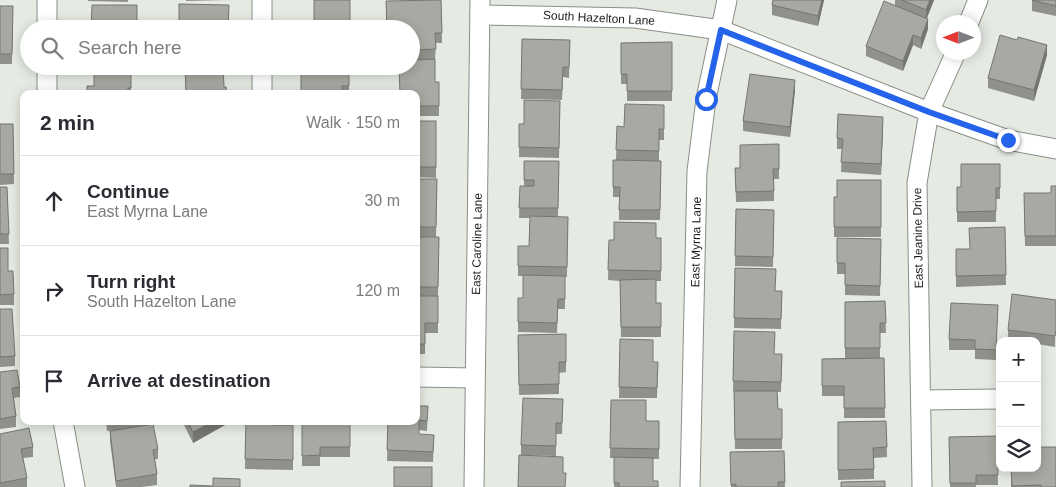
<!DOCTYPE html>
<meta charset="utf-8">
<style>
body{margin:0;font-family:Helvetica,sans-serif;background:#f2f2f3;color:#2b2b33}
.controls{position:absolute;right:15px;bottom:15px;display:grid;overflow:hidden;border-radius:10px;box-shadow:0 2px 12px #0003}
.controls button{width:45px;height:45px;display:grid;place-items:center;padding:0;border:0;border-bottom:1px solid #e1e1e2;background:#fff;color:#2b2b33;font:25px sans-serif}
.compass{position:absolute;left:936px;top:15px;width:45px;height:45px;border-radius:50%;background:#fff;box-shadow:0 2px 12px #0003;rotate:270deg}
.stop{position:absolute;width:15px;height:15px;margin:-11px;border:4px solid #2563eb;border-radius:50%;background:#fff}
.stop.end{background:#2563eb;border-color:#fff;box-shadow:0 1px 5px #0008}
.list{margin:0;padding:0;list-style:none}
h2{display:flex;justify-content:space-between;align-items:center;height:65px;margin:0;padding:0 20px;font-size:21px}
h2 small{font-size:16px;font-weight:400;color:#7c7c81}
.list li{display:grid;grid-template-columns:32px 1fr auto;gap:15px;align-items:center;box-sizing:border-box;height:90px;padding:0 20px;border-top:1px solid #e1e1e2}
.list b{display:block;font-size:19px;white-space:nowrap}
.list p{margin:0;font-size:16px;white-space:nowrap;color:#7c7c81}
.list em{font-size:16px;font-style:normal;color:#7c7c81}
.icon{flex:none;width:28px;height:28px;fill:none;stroke:currentColor;stroke-width:2;stroke-linecap:round;stroke-linejoin:round}
.map{position:relative;flex:none;width:1056px;height:487px;overflow:hidden}
.search{position:absolute;background:#fff;box-shadow:0 2px 12px #0003;left:20px;top:20px;width:400px;height:55px;display:flex;align-items:center;gap:12px;box-sizing:border-box;padding:0 18px;border-radius:28px;color:#7c7c81;font-size:19px}
.panel{position:absolute;background:#fff;box-shadow:0 2px 12px #0003;left:20px;top:90px;width:400px;height:335px;border-radius:10px}
.map>svg:first-child{display:block}
.lines{fill:none;stroke-linecap:round;stroke-linejoin:round}
.street-casing{stroke:#898e87;stroke-width:21}
.street{stroke:#fff;stroke-width:19}
.wall{fill:#90918b}
.shaded-wall{fill:#767671}
.building{fill:#a8a9a2;stroke:#767671}
.route{stroke:#2563eb;stroke-width:6}
.labels{text-anchor:middle;dominant-baseline:central;stroke-width:4;stroke-linejoin:round;paint-order:stroke}
.street-label{font-size:12px;fill:#1b1d1b;stroke:#fff}
</style>
<div class="map">
<svg width="1056" height="487" viewBox="0 0 1056 487">
<rect width="100%" height="100%" fill="#e5eae3"/>
<g class="lines">
<defs>
<g id="street">
<polyline points="47,0 47,29"/>
<polyline points="480,15 635,18 721,30 929,112 1008,140 1056,149"/>
<polyline points="969,22 978,0"/>
<polyline points="262,29 262,0"/>
<polyline points="47,66 47,94"/>
<polyline points="262,94 262,66"/>
<polyline points="416,377 475,378"/>
<polyline points="921,400 1000,399"/>
<polyline points="63,421 75,487"/>
<polyline points="474,487 480,0"/>
<polyline points="690,487 697,171 706,99 727,0"/>
<polyline points="922,487 917,183 929,112 956,52"/>
</g>
</defs>
<use href="#street" class="street-casing"/>
<use href="#street" class="street"/>
</g>
<g class="wall">
<polygon points="88,0 128,0 128,2 88,1"/>
<polygon points="186,0 228,0 186,1"/>
<polygon points="441,0 442,43 436,43 435,59 435,82 439,82 439,116 416,116 416,94 411,66 411,29"/>
<polygon points="824,0 818,26 772,15 772,5"/>
<polygon points="895,0 934,0 927,18 928,29 921,49 913,45 903,71 866,56 866,46 895,6"/>
<polygon points="1032,0 1056,0 1056,16 1032,11"/>
<polygon points="0,6 13,6 12,64 0,64"/>
<polygon points="522,39 570,40 569,78 563,77 562,100 521,99"/>
<polygon points="1017,40 1047,55 1034,101 988,88 988,78"/>
<polygon points="672,42 672,101 627,101 627,84 621,84 621,43"/>
<polygon points="131,66 131,94 87,94 94,86"/>
<polygon points="349,66 349,94 301,94"/>
<polygon points="795,90 790,137 743,131 743,121"/>
<polygon points="560,101 559,158 519,157 519,124 524,124"/>
<polygon points="664,105 664,140 659,140 659,161 661,161 660,220 619,220 619,197 613,197 613,160 616,160 617,126 624,127"/>
<polygon points="416,121 436,121 436,178 416,177"/>
<polygon points="0,124 13,124 14,184 0,185"/>
<polygon points="883,127 881,175 841,172 842,149 837,149 837,138"/>
<polygon points="779,144 779,179 774,179 774,201 736,202 735,168 740,168"/>
<polygon points="524,161 559,161 558,217 568,217 567,277 565,277 565,309 558,309 557,333 518,332 518,298 523,298 523,276 518,276 518,246 529,246 530,218 519,218 520,186 524,186"/>
<polygon points="1000,164 1000,199 996,199 996,222 957,222 957,187 961,187"/>
<polygon points="416,179 437,179 436,237 416,237"/>
<polygon points="881,180 881,237 834,237 834,197 837,197"/>
<polygon points="1056,186 1056,246 1025,246 1024,193 1051,193"/>
<polygon points="0,187 7,187 9,244 0,244"/>
<polygon points="736,209 774,210 773,267 735,266"/>
<polygon points="1005,227 1006,285 956,287 956,249 970,249"/>
<polygon points="416,237 439,237 438,296 438,333 425,333 425,354 416,354"/>
<polygon points="656,238 661,238 661,281 656,281 656,303 661,303 661,337 621,337 620,281 608,280 609,240"/>
<polygon points="837,238 881,239 880,296 845,295 845,274 837,274"/>
<polygon points="0,248 8,271 14,294 14,305 0,305"/>
<polygon points="735,268 775,291 782,291 781,329 734,328"/>
<polygon points="1056,300 1055,347 1037,344 1037,341 1008,340 1008,330"/>
<polygon points="885,301 886,333 880,333 880,358 884,358 885,418 844,418 844,396 822,396 822,359 845,358 845,302"/>
<polygon points="998,305 996,360 975,359 975,350 949,350 949,339"/>
<polygon points="0,309 15,356 15,366 0,367"/>
<polygon points="734,331 775,354 782,354 781,392 777,392 778,409 782,409 782,449 735,449 734,391 754,391 733,391"/>
<polygon points="566,334 566,372 559,373 559,394 519,395 518,335"/>
<polygon points="620,339 653,362 658,362 657,398 619,398"/>
<polygon points="0,372 20,387 20,397 14,398 16,416 16,427 0,429"/>
<polygon points="563,399 562,434 556,434 556,456 521,455 521,445"/>
<polygon points="611,400 646,421 659,421 659,459 653,459 653,481 658,487 614,487 614,458 610,458"/>
<polygon points="428,406 427,431 419,430 419,434 434,435 433,462 387,461 388,421"/>
<polygon points="106,421 152,421 152,424 158,449 158,459 155,459 157,474 157,485 142,487 116,487 110,441 110,431 119,430 107,431"/>
<polygon points="182,421 232,421 193,443"/>
<polygon points="246,421 271,425 293,425 293,470 245,469"/>
<polygon points="302,421 350,421 350,457 320,457 320,466 302,466"/>
<polygon points="886,421 887,457 874,458 874,479 838,480 838,422"/>
<polygon points="0,434 33,447 33,457 23,458 27,478 27,487 0,487"/>
<polygon points="997,436 998,485 976,485 976,487 950,487 949,437"/>
<polygon points="784,451 785,487 731,487 730,452"/>
<polygon points="1011,468 1056,487 1011,487"/>
</g>
<g class="shaded-wall">
<polygon points="822,0 824,0 818,26 818,16"/>
<polygon points="930,0 934,0 926,20 926,10"/>
<polygon points="928,19 928,29 921,49 921,38"/>
<polygon points="913,35 913,45 903,71 903,61"/>
<polygon points="1047,45 1047,55 1034,101 1034,90"/>
<polygon points="795,80 795,90 790,137 790,127"/>
<polygon points="883,117 883,127 881,175 881,164"/>
<polygon points="214,421 232,421 193,443 193,432"/>
</g>
<g class="building">
<polygon points="314,0 350,0 350,29 301,29 301,21 314,21"/>
<polygon points="441,0 442,33 435,33 436,49 411,50 411,29 387,29 386,1"/>
<polygon points="773,0 822,0 818,16 772,5"/>
<polygon points="902,0 930,0 926,10"/>
<polygon points="1032,0 1056,0 1056,6"/>
<polygon points="884,1 928,19 921,38 913,35 903,61 866,46"/>
<polygon points="179,4 229,5 228,28 179,29"/>
<polygon points="92,5 137,5 137,29 91,29"/>
<polygon points="0,6 13,6 12,54 0,54"/>
<polygon points="1000,35 1017,40 1018,37 1047,45 1034,90 988,78"/>
<polygon points="522,39 570,40 569,67 563,67 562,90 521,89"/>
<polygon points="672,42 672,91 627,91 627,74 621,74 621,43"/>
<polygon points="435,59 435,82 439,82 439,106 416,106 416,94 400,94 399,66 411,66 411,60"/>
<polygon points="94,66 131,66 131,88 128,88 128,94 87,94 87,86 94,86"/>
<polygon points="185,66 223,66 224,87 226,87 227,94 186,94"/>
<polygon points="301,66 349,66 349,86 342,86 342,94 301,94"/>
<polygon points="750,74 795,80 790,127 743,121"/>
<polygon points="524,100 560,101 559,148 519,147 519,124 524,124"/>
<polygon points="625,104 664,105 664,129 659,129 659,151 616,150 617,126 624,127"/>
<polygon points="838,114 883,117 881,164 841,162 843,139 837,138"/>
<rect x="416" y="121" width="20" height="46"/>
<polygon points="0,124 13,124 14,174 0,174"/>
<polygon points="779,144 779,169 773,169 774,191 736,192 735,168 740,168 740,145"/>
<polygon points="613,160 661,161 660,210 619,210 620,187 613,187"/>
<polygon points="524,161 559,161 558,208 519,208 520,186 534,186 534,180 524,180"/>
<polygon points="961,164 1000,164 1000,188 996,188 996,211 957,212 957,187 961,187"/>
<polygon points="416,179 437,179 436,227 416,227"/>
<polygon points="837,180 881,180 881,227 834,227 834,197 837,197"/>
<polygon points="1051,186 1056,186 1056,236 1025,236 1024,193 1051,193"/>
<polygon points="0,187 7,187 9,234 0,234"/>
<polygon points="736,209 774,210 773,257 735,256"/>
<polygon points="530,216 568,217 567,267 518,266 518,246 529,246"/>
<polygon points="614,222 656,223 656,238 661,238 661,271 608,270 609,240 614,240"/>
<polygon points="1005,227 1006,275 956,276 956,249 970,249 969,228"/>
<polygon points="416,237 439,237 438,287 416,287"/>
<polygon points="837,238 881,239 880,286 845,285 845,263 837,263"/>
<polygon points="0,248 8,248 8,271 13,271 14,294 0,295"/>
<polygon points="735,268 776,269 775,291 782,291 781,319 734,318"/>
<polygon points="523,275 565,276 565,299 558,299 557,323 518,322 518,298 523,298"/>
<polygon points="656,279 656,303 661,303 661,327 621,327 620,280"/>
<polygon points="1012,294 1056,300 1056,331 1055,336 1008,330"/>
<polygon points="416,296 438,296 438,323 425,323 425,344 416,344"/>
<polygon points="885,301 886,323 880,323 880,348 845,348 845,302"/>
<polygon points="951,303 998,305 996,350 975,349 975,340 949,339"/>
<polygon points="0,309 12,309 15,356 0,357"/>
<polygon points="734,331 775,332 774,354 782,354 781,382 733,381"/>
<polygon points="566,334 566,362 559,362 559,384 519,385 518,335"/>
<polygon points="620,339 653,340 653,362 658,362 657,388 619,387"/>
<polygon points="884,358 885,408 844,408 844,386 822,386 822,359"/>
<polygon points="17,370 20,387 12,388 16,416 0,419 0,372"/>
<polygon points="734,391 777,391 778,409 782,409 782,439 735,439"/>
<polygon points="523,398 563,399 562,423 556,423 556,446 521,445"/>
<polygon points="611,400 646,400 646,421 659,421 659,449 610,448"/>
<polygon points="416,406 428,406 427,421 419,420 419,434 434,435 433,452 387,450 388,421 416,421"/>
<polygon points="187,421 214,421 193,432"/>
<polygon points="246,421 271,421 271,425 293,425 293,460 245,459"/>
<polygon points="302,421 350,421 350,447 320,447 320,455 302,456"/>
<polygon points="886,421 887,447 873,448 874,469 838,470 838,422"/>
<polygon points="153,424 158,449 153,450 157,474 116,481 110,431"/>
<polygon points="29,428 33,447 21,449 27,478 0,483 0,434"/>
<polygon points="997,436 998,475 976,475 976,483 950,483 949,437"/>
<polygon points="1037,447 1056,447 1056,487 1041,487 1041,485 1012,486 1011,468 1037,468"/>
<polygon points="784,451 785,482 778,482 778,487 736,487 736,484 731,485 730,452"/>
<polygon points="519,455 563,457 563,473 566,473 565,487 518,487"/>
<polygon points="614,457 653,458 653,481 658,481 658,487 619,487 619,483 614,483"/>
<rect x="394" y="467" width="38" height="20"/>
<polygon points="213,478 240,479 240,487 190,487 190,485 213,486"/>
<polygon points="885,481 885,487 841,487 841,482"/>
</g>
<g class="lines">
<polyline class="route" points="706,99 721,30 929,112 1008,140"/>
</g>
<g class="labels">
<g class="street-label">
<text transform="translate(599 18) rotate(3)">South Hazelton Lane</text>
<text transform="translate(918 238) rotate(-91)">East Jeanine Drive</text>
<text transform="translate(696 242) rotate(-89)">East Myrna Lane</text>
<text transform="translate(477 244) rotate(-89)">East Caroline Lane</text>
</g>
</g>
</svg>
<div class="controls">
<button>+</button>
<button>−</button>
<button><svg class="icon" aria-label="layers" viewBox="0 0 24 24"><path d="M12 4l9 5-9 5-9-5zM3 14l9 5 9-5"/></svg></button>
</div>
<svg class="compass" viewBox="-18 -18 36 36"><path d="M0-13l5 13h-10z" fill="#e53935"/><path d="M0 13l5-13h-10z" fill="#7c7c81"/></svg>
<div class="stop" style="left:706px;top:99px"></div>
<div class="stop end" style="left:1008px;top:140px"></div>
<div class="search"><svg class="icon" aria-label="search" viewBox="0 0 24 24"><circle cx="10" cy="10" r="6"/><path d="M15 15l6 6"/></svg>Search here</div>
<section class="panel">
<h2>2 min<small>Walk · 150 m</small></h2>
<ul class="list">
<li><svg class="icon" aria-label="ahead" viewBox="0 0 24 24"><path d="M12 20V5M6 11l6-6 6 6"/></svg><div><b>Continue</b><p>East Myrna Lane</p></div><em>30 m</em></li>
<li><svg class="icon" aria-label="right" viewBox="0 0 24 24"><path d="M7 20v-9h11M14 6l5 5-5 5"/></svg><div><b>Turn right</b><p>South Hazelton Lane</p></div><em>120 m</em></li>
<li><svg class="icon" aria-label="arrive" viewBox="0 0 24 24"><path d="M6 21V4h12l-3 4 3 4H6"/></svg><div><b>Arrive at destination</b></div></li>
</ul>
</section>
</div>
